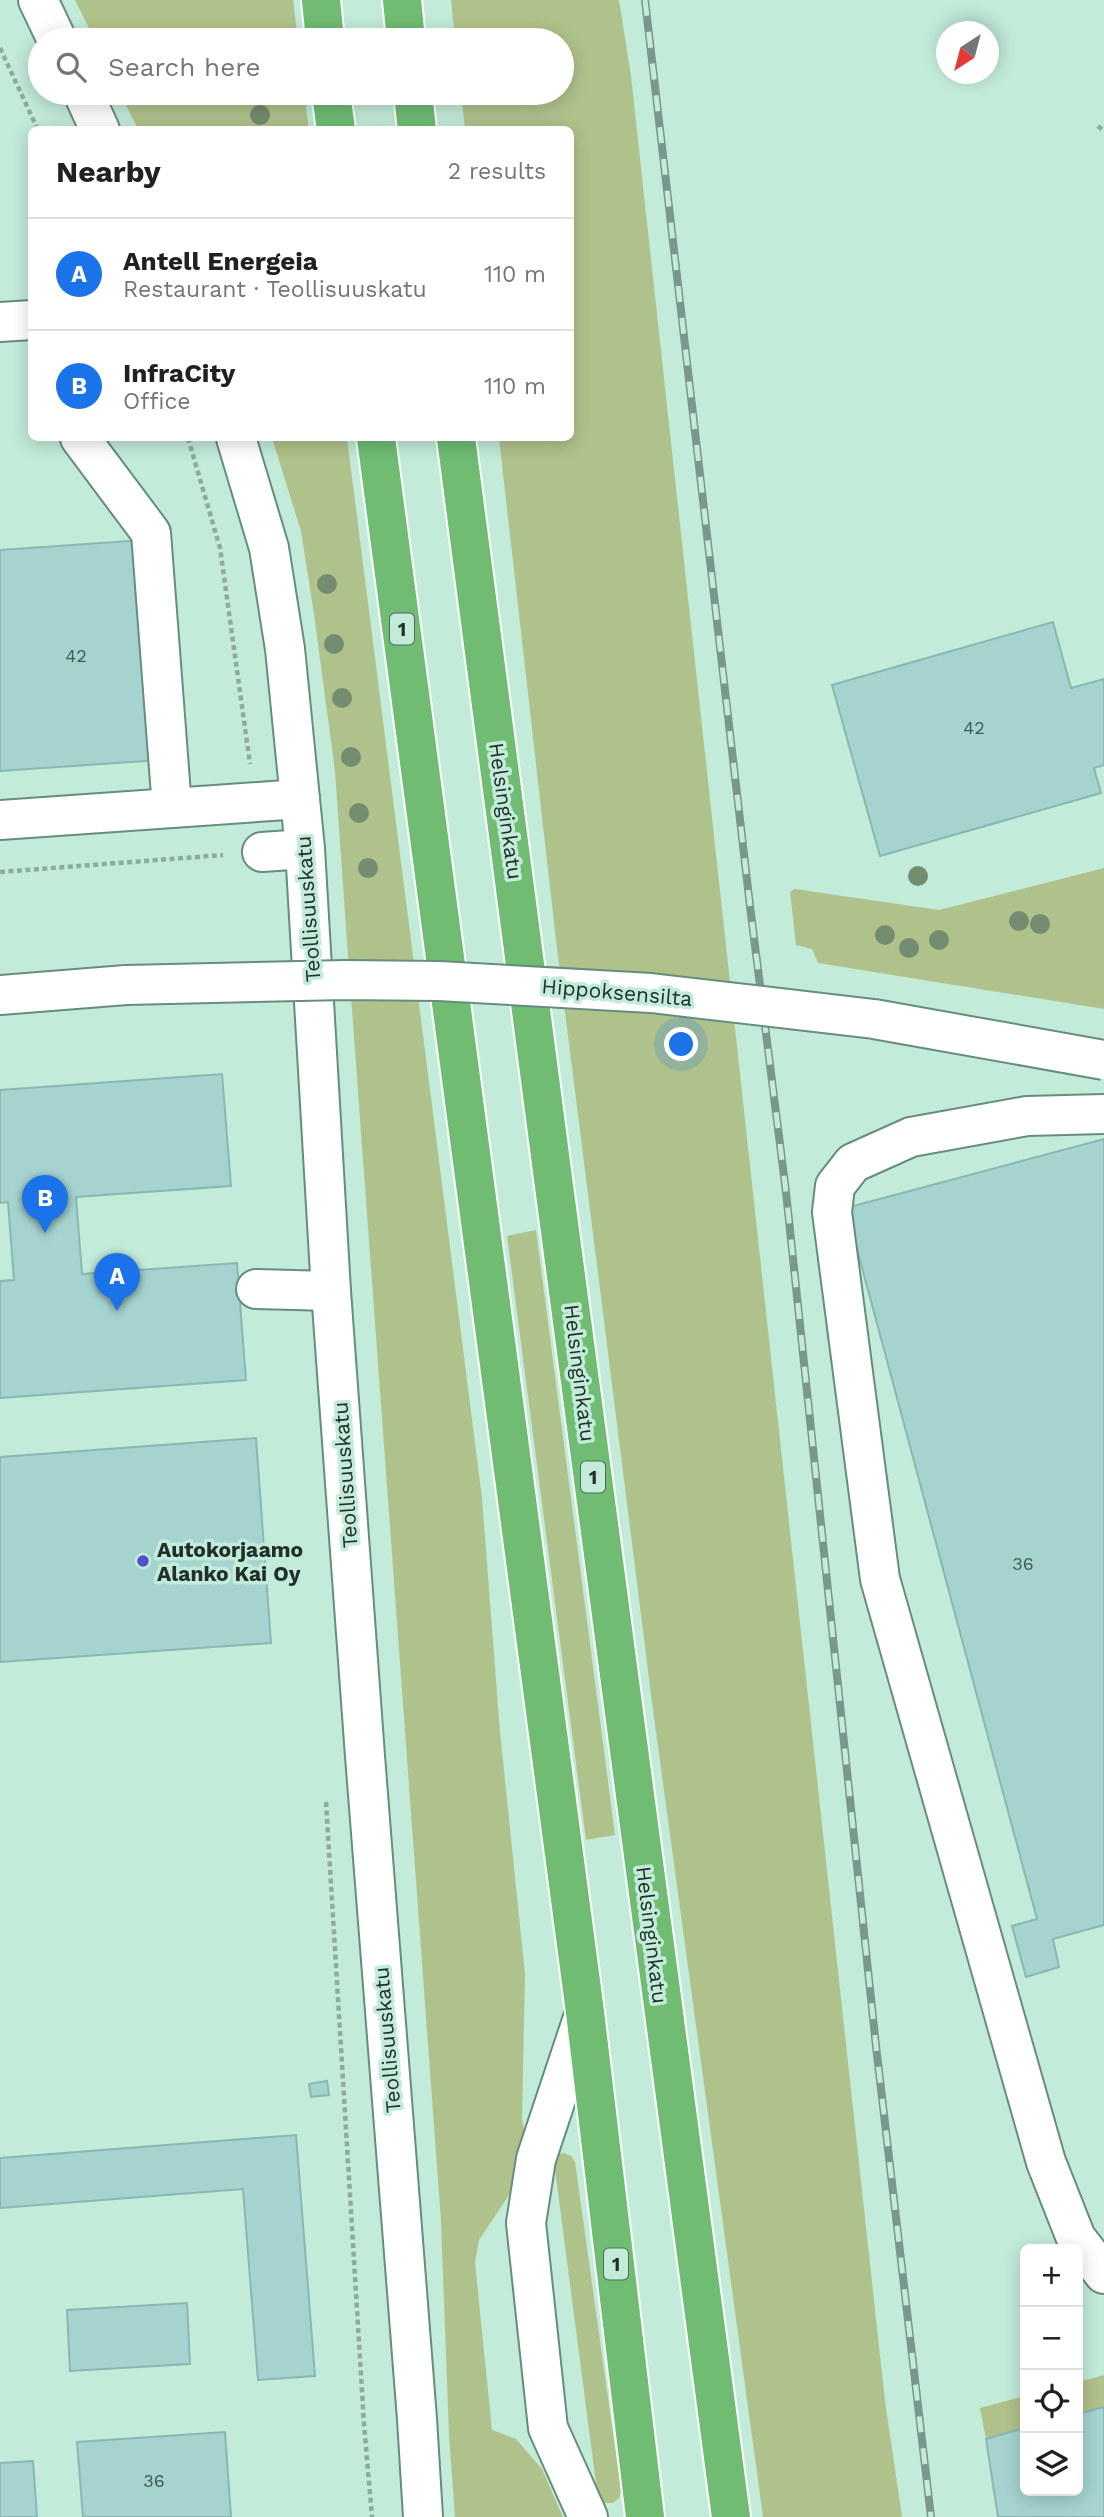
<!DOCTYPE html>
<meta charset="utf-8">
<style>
body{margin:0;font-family:"Work Sans",sans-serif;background:#f2f2f2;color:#202124}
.controls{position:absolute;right:21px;bottom:21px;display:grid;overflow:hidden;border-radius:10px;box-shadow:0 4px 18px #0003}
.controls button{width:63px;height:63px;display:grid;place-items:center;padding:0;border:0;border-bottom:2px solid #e0e0e0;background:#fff;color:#202124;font:35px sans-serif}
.compass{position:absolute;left:936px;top:21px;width:63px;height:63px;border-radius:50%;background:#fff;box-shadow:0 4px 18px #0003;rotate:216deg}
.you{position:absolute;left:682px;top:1045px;width:24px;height:24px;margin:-18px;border:5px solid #fff;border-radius:50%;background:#1a73e8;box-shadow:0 0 0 10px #1a73e833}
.badge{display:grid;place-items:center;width:46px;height:46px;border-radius:50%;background:#1a73e8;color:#fff;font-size:23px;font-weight:700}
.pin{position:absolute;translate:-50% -58px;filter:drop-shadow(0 2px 4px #0008)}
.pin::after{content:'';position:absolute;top:37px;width:24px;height:21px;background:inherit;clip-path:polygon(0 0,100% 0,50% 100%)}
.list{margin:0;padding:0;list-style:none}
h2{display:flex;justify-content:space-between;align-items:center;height:91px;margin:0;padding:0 28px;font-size:30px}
h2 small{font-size:23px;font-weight:400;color:#757577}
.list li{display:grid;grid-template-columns:46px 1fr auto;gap:21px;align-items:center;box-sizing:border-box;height:112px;padding:0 28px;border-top:2px solid #e0e0e0}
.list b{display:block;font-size:26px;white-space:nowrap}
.list p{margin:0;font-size:23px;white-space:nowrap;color:#757577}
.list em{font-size:23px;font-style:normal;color:#757577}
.icon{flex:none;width:38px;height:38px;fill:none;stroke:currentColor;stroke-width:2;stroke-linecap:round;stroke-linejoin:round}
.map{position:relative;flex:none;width:1104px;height:2517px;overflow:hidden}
.search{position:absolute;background:#fff;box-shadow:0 4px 18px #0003;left:28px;top:28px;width:546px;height:77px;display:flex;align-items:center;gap:18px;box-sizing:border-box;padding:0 24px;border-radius:38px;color:#757577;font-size:26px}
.panel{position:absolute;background:#fff;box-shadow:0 4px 18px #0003;left:28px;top:126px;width:546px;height:315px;border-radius:10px}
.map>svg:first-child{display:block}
.green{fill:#b0c28b}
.building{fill:#a5d4d0;stroke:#89b7b2;stroke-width:2}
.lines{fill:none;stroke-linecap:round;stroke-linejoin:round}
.minor-casing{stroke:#668d7d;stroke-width:42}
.highway-casing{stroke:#fff;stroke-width:42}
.path{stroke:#8cad9e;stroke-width:4.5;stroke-dasharray:5 3.5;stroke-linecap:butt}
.minor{stroke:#fff;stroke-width:38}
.highway{stroke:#6fbc72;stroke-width:38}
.rail-casing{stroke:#79978a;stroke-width:8}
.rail{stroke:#c2ebd9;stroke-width:5;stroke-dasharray:16;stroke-linecap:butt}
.minor-bridge-casing{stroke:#668d7d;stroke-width:42;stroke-linecap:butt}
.minor-bridge{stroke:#fff;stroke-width:38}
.tree{fill:#748c6f}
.poi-dot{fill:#5051c8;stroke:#c2ebd9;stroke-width:2.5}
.labels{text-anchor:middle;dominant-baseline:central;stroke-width:7;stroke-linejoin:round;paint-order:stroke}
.number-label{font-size:18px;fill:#425a54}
.shield{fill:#c2ebd9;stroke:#51695e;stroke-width:2}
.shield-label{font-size:19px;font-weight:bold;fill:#21312a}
.street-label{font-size:21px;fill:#21312a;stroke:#c2ebd9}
.poi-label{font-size:21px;font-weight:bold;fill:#21312a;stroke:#c2ebd9;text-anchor:start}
</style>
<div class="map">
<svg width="1104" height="2517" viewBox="0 0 1104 2517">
<rect width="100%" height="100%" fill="#c2ebd9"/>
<g class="green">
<polygon points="75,0 293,0 298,40 95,40"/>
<polygon points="451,0 619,0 631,76 885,2401 902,2517 763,2517 653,1710 556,940 499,438 570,438 570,130 465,129 461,93 562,93 562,40 455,40"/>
<polygon points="120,93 304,93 309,129 138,129"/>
<polygon points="272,438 347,438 482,1498 500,1732 525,1974 522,2119 527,2144 515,2186 479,2240 475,2262 492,2430 516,2439 542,2469 563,2517 455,2517 449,2435 441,2221 346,928 335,771 314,614 301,531"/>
<polygon points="1104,868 1104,1009 818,963 812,949 796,945 790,892 795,889 939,910"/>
<polygon points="536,1230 615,1835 586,1840 507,1236"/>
<polygon points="564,2153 571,2156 575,2162 621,2490 619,2498 613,2503 603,2503 597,2491 554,2162 559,2154"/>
<polygon points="1104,2375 1104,2407 1078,2414 1078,2382"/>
<polygon points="1025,2396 1025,2428 986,2439 980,2408"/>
</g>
<g class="building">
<polygon points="144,540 160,760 0,771 0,550"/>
<polygon points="1053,622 1071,688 1104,679 1104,765 1094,768 1101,793 880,856 832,685"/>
<polygon points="222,1074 231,1186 76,1197 82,1274 237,1263 246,1380 0,1398 0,1281 14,1280 8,1202 0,1203 0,1090"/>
<polygon points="1104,1139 1104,1925 1053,1939 1059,1967 1026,1977 1012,1926 1037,1919 846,1208"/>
<polygon points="256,1438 271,1643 0,1662 0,1457"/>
<polygon points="327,2081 329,2095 311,2097 309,2084"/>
<polygon points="296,2135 315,2376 258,2380 243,2189 0,2208 0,2158"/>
<polygon points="187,2303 190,2364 70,2371 67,2310"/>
<polygon points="1104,2407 1104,2517 998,2517 986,2439 1025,2428 1025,2491 1078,2491 1078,2414"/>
<polygon points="225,2432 231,2517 83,2517 77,2442"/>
<polygon points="33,2461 37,2517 0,2517 0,2463"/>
</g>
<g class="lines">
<defs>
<g id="minor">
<polyline points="38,0 57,40"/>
<polyline points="83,93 100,130"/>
<polyline points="0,322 32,320"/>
<polyline points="80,438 151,533 172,808"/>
<polyline points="236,438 269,548 285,649 305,849 331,1291 365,1756 417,2419 423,2517"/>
<polyline points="0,820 300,799"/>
<polyline points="262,852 305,849"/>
<polyline points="0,995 126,985"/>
<polyline points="1104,1114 1027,1116 911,1137 853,1163 835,1186 832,1212 880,1579 1046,2162 1076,2238 1104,2274"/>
<polyline points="256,1289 331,1291"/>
<polyline points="585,2012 536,2159 526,2223 548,2428 588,2517"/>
</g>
<g id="highway">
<polyline points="321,0 325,40"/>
<polyline points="402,0 406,40"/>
<polyline points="331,93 336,130"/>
<polyline points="413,93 417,130"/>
<polyline points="376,438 585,2012 645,2517"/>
<path d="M456 438C548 1131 635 1824 731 2517"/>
</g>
</defs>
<use href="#minor" class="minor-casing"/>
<use href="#highway" class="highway-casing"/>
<g class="path">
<polyline points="0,48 38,130"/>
<polyline points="1098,126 1104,131"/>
<polyline points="188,438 220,548 250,764"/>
<polyline points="0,872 223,855"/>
<polyline points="326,1802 364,2424 372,2517"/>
</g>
<use href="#minor" class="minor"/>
<use href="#highway" class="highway"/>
<defs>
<polyline id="rail" points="645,0 750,906 786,1192 876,2046 931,2517"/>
</defs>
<use href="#rail" class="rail-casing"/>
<use href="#rail" class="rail"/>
<defs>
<polyline id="minor-bridge" points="126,985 345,980 439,981 651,993 874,1019 1104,1060"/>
</defs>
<use href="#minor-bridge" class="minor-bridge-casing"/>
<use href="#minor-bridge" class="minor-bridge"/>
</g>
<g class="tree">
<circle cx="260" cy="115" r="10"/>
<circle cx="327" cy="584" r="10"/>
<circle cx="334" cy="644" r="10"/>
<circle cx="342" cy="698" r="10"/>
<circle cx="351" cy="757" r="10"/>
<circle cx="359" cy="813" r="10"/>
<circle cx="368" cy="868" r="10"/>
<circle cx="918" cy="876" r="10"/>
<circle cx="1019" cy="921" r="10"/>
<circle cx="1040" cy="924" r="10"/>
<circle cx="885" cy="935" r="10"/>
<circle cx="939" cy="940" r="10"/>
<circle cx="909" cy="948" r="10"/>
</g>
<circle class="poi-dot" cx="143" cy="1561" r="7"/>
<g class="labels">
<g class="number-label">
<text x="76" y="655">42</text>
<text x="974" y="727">42</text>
<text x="1023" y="1563">36</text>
<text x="154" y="2480">36</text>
</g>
<g class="shield">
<rect x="390" y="613.5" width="24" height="31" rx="5"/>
<rect x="581" y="1461.5" width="24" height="31" rx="5"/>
<rect x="604" y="2248.5" width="24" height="31" rx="5"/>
</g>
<g class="shield-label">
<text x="402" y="629">1</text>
<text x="593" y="1477">1</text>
<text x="616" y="2264">1</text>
</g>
<g class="street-label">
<text transform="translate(506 811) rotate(82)">Helsinginkatu</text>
<text transform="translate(308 909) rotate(-94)">Teollisuuskatu</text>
<text transform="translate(617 992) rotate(5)">Hippoksensilta</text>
<text transform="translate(580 1373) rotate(83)">Helsinginkatu</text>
<text transform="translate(345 1475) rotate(-94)">Teollisuuskatu</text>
<text transform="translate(652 1935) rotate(83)">Helsinginkatu</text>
<text transform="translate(387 2040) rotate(-95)">Teollisuuskatu</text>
</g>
<g class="poi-label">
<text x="157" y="1549">Autokorjaamo<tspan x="157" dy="24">Alanko Kai Oy</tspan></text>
</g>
</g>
</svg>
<div class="controls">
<button>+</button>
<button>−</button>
<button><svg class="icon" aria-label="locate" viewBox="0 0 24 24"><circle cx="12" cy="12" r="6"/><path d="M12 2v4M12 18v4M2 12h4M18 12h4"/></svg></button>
<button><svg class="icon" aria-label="layers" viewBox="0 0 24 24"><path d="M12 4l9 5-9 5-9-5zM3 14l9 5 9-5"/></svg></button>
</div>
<svg class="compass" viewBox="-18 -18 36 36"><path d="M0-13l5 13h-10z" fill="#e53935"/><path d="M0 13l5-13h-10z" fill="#757577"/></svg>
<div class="you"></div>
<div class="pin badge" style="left:117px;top:1311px">A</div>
<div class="pin badge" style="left:45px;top:1233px">B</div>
<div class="search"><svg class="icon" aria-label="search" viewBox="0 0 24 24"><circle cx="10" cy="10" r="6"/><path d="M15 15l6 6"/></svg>Search here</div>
<section class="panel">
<h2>Nearby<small>2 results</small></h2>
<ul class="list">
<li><span class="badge">A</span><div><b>Antell Energeia</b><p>Restaurant · Teollisuuskatu</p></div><em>110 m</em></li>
<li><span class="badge">B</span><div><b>InfraCity</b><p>Office</p></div><em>110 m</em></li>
</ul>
</section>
</div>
